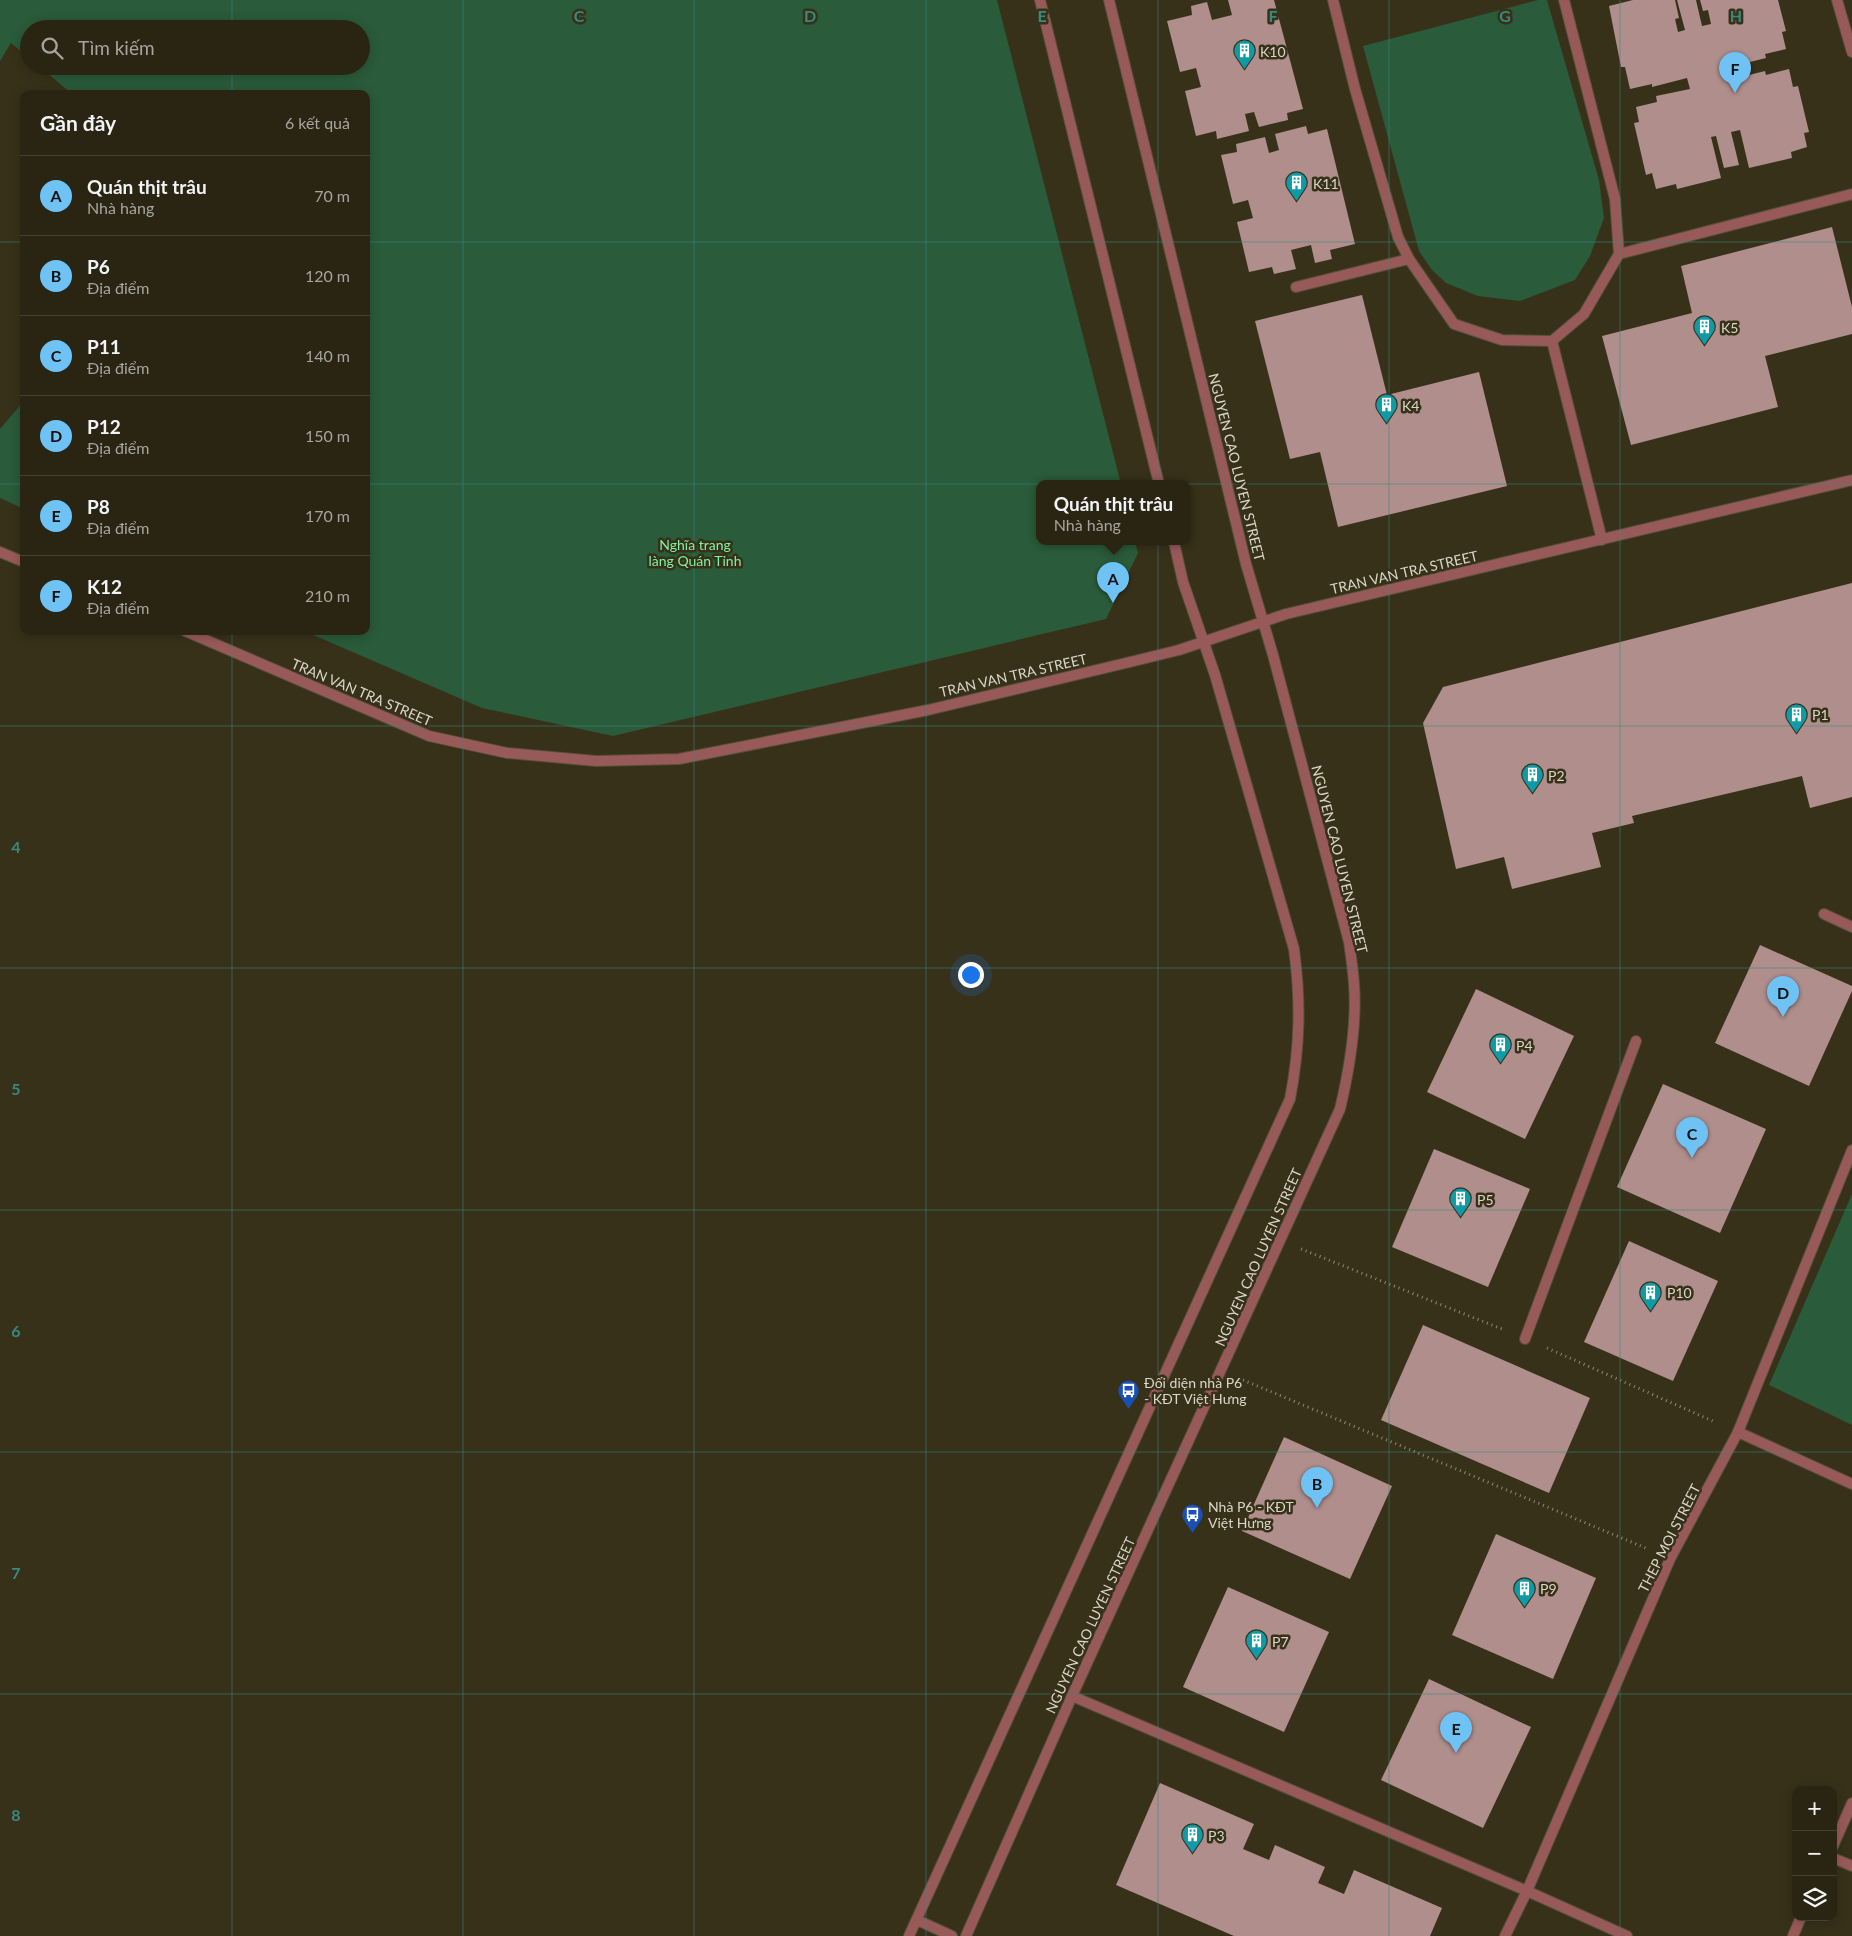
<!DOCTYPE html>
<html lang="vi">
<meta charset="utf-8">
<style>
body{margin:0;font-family:Lato,sans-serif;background:#322d1c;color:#f1f3f6}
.controls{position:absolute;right:15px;bottom:15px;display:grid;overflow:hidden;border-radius:10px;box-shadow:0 2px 12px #0003}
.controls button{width:45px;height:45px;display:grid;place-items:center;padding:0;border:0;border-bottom:1px solid #464233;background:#2a2513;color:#f1f3f6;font:25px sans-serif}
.you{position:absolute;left:970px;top:974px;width:18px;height:18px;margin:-12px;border:4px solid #fff;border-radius:50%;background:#1a73e8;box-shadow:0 0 0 8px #1a73e833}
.badge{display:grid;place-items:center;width:32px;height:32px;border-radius:50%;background:#6fc2f4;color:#111;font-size:16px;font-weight:700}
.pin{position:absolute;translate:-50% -41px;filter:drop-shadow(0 1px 2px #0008)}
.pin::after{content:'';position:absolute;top:26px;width:18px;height:15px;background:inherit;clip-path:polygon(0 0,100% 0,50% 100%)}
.popup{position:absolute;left:1036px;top:480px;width:155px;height:65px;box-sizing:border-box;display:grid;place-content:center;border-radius:10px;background:#2a2513;filter:drop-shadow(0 1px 4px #0005);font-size:16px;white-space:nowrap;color:#a5a5a0}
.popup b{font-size:19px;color:#f1f3f6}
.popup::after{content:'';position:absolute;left:50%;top:100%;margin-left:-10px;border:10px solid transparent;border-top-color:#2a2513}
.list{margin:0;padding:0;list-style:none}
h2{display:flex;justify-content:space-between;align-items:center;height:65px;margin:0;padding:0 20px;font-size:21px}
h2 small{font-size:16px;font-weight:400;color:#a5a5a0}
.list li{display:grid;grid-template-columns:32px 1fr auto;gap:15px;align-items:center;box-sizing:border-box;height:80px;padding:0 20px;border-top:1px solid #464233}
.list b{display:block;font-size:19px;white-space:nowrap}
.list p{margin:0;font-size:16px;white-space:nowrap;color:#a5a5a0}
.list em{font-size:16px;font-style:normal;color:#a5a5a0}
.icon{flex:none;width:28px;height:28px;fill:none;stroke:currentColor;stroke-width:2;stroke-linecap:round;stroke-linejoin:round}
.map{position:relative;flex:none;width:1852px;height:1936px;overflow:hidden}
.search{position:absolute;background:#2a2513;box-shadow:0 2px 12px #0003;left:20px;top:20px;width:350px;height:55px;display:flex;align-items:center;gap:12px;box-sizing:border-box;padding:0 18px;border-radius:28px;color:#a5a5a0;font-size:19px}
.panel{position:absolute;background:#2a2513;box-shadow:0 2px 12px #0003;left:20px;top:90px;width:350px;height:545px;border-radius:10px}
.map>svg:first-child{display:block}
.green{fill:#2a5b3a}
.building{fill:#af8e8c}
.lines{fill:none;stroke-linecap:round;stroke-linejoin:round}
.service-casing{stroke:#554f38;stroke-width:12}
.minor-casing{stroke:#554f38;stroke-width:12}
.tertiary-casing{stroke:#554f38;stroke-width:12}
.path{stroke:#8e8876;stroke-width:3;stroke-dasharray:1 4;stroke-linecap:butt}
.service{stroke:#985a59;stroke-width:10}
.minor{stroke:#985a59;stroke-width:10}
.tertiary{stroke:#985a59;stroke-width:10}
.grid{fill:none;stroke:#388980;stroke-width:1;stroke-opacity:0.55}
.labels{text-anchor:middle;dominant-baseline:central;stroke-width:5;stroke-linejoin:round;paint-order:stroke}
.poi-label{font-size:14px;fill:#dad6c8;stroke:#383119;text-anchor:start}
.street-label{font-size:14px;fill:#dad6c8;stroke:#383119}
.park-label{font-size:14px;fill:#7ef3a3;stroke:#383119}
.grid-label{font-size:16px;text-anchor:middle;font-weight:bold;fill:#388980;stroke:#383119;stroke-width:5;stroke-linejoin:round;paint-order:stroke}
</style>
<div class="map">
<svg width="1852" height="1936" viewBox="0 0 1852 1936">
<rect width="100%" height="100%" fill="#383119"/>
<g class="green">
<polygon points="0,0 997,0 1121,484 1039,484 1039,542 1135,542 1138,553 1106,619 613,736 482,708 304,631 366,631 366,94 72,94 39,66 361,66 361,29 29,29 29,58 11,43 0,61"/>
<polygon points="1538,0 1547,0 1599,180 1604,218 1590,256 1575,280 1520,301 1478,296 1446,283 1432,270 1419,251 1363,46"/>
<polygon points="24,401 24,509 0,498 0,429"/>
<polygon points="1852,1194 1852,1425 1769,1385"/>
</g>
<g class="building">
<polygon points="1228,0 1274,0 1303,109 1287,113 1288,120 1259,127 1254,112 1245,114 1249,131 1217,139 1216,131 1196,136 1185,91 1201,87 1196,68 1180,72 1167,21 1192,15 1191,6 1207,2 1212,20 1232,15"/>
<polygon points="1633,0 1675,0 1679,18 1675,19 1678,32 1685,30 1677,0 1696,0 1702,26 1711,24 1708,10 1703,11 1700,0 1778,0 1786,31 1782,32 1786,49 1765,54 1766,58 1726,68 1729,80 1765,71 1766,75 1789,69 1793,87 1798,86 1809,132 1804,133 1807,147 1791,152 1792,158 1749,168 1740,130 1731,132 1739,165 1724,168 1716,136 1711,137 1721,178 1677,189 1676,184 1656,189 1652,173 1646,175 1634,123 1639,122 1636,107 1657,102 1656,96 1690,89 1687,78 1652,87 1652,84 1630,89 1625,67 1621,67 1609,6"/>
<polygon points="1306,126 1308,134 1327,129 1355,244 1330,250 1332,259 1315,263 1311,245 1291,250 1296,269 1274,274 1272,267 1249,272 1237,222 1253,218 1248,200 1233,204 1221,155 1237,152 1236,144 1265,137 1269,153 1279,150 1275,134"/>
<polygon points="1832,227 1852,307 1852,334 1765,356 1778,407 1631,445 1602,336 1692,313 1681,266"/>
<polygon points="1362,295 1387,395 1479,372 1507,486 1338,527 1320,452 1290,459 1255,321"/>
<polygon points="1852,583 1852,797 1810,808 1802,776 1632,816 1634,823 1592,833 1601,867 1512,889 1504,857 1456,869 1423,723 1443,687"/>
<polygon points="1760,945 1852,986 1852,991 1809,1086 1715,1043"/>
<polygon points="1476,989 1574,1036 1525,1139 1427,1092"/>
<polygon points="1663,1084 1766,1129 1720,1233 1617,1187"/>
<polygon points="1434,1149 1530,1189 1488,1287 1392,1247"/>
<polygon points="1629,1241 1718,1281 1673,1381 1584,1342"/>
<polygon points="1423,1325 1590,1398 1549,1493 1381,1420"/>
<polygon points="1284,1437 1392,1486 1350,1579 1242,1531"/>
<polygon points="1496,1534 1596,1578 1553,1679 1452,1635"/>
<polygon points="1228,1587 1329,1632 1284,1732 1183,1687"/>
<polygon points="1429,1679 1531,1727 1483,1828 1381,1780"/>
<polygon points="1160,1783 1254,1824 1243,1849 1269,1860 1275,1845 1325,1867 1318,1883 1344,1894 1354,1870 1442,1908 1430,1936 1234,1936 1116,1885"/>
</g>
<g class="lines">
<defs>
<g id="service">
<polyline points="1824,914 1852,927"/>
<polyline points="1072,1696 1527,1891"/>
</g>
<g id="minor">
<polyline points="1333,0 1355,89 1398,237 1409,259 1454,324 1502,340 1552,341 1584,314 1619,254 1615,199 1564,0"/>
<polyline points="1619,254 1852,194"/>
<polyline points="1296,287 1409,259"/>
<polyline points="1552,341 1602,540"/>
<polyline points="1525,1339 1636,1041"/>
<polyline points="1738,1432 1852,1484"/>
<polyline points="1833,1846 1852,1803"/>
<polyline points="1833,1858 1852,1866"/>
<polyline points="1527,1891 1627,1936"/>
<polyline points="1793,1936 1801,1917"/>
</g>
<g id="tertiary">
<polyline points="1040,0 1159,484"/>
<polyline points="1837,0 1852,52"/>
<polyline points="0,552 24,562"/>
<polyline points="185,631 429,736 507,753 596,761 679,759 928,710 1130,662 1179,650 1286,614 1852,480"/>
<polyline points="917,1920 952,1936"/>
<path d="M909 1936 1290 1099C1300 1047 1301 1002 1294 949L1215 675 1183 582 1174 542"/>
<path d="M966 1936 1072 1696 1340 1109C1349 1071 1357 1023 1354 984 1353 970 1351 956 1349 942L1273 655 1246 564 1109 0"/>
<polyline points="1505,1936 1527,1891 1670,1559 1738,1432 1852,1150"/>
</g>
</defs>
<use href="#service" class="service-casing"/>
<use href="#minor" class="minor-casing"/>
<use href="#tertiary" class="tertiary-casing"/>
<g class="path">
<polyline points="1301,1249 1502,1329"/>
<polyline points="1547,1348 1715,1422"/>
<polyline points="1243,1380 1648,1549"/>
</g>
<use href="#service" class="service"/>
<use href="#minor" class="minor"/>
<use href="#tertiary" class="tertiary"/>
</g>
<path class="grid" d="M232 0V29M463 0V1936M694 0V1936M926 0V1936M1158 0V1936M1389 0V1936M1620 0V1936M232 66V94M0 242H24M366 242H1852M0 484H24M366 484H1852M232 631V1936M0 726H1852M0 968H1852M0 1210H1852M0 1452H1852M0 1694H1852"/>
<defs>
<symbol id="building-pin" viewBox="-11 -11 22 30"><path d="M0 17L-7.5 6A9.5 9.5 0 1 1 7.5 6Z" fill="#0f9aa8" stroke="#383119"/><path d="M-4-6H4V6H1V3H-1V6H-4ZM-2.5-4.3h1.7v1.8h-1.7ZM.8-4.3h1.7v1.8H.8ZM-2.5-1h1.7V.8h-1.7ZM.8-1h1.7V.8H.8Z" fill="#fff"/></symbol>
<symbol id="bus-pin" viewBox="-11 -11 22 30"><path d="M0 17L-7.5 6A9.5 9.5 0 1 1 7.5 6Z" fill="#1a4fb4" stroke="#383119"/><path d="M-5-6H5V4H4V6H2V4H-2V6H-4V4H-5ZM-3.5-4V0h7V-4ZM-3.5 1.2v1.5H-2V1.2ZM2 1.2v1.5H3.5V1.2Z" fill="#fff"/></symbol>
</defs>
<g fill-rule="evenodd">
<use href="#building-pin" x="1232" y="38" width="25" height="34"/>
<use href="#building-pin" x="1284" y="170" width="25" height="34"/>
<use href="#building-pin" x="1692" y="314" width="25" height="34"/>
<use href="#building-pin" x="1374" y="392" width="25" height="34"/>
<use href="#building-pin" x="1784" y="702" width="25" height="34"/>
<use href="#building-pin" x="1520" y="762" width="25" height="34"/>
<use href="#building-pin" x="1488" y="1032" width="25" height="34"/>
<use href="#building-pin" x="1448" y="1186" width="25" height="34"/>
<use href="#building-pin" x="1638" y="1280" width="25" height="34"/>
<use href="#bus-pin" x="1116" y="1378" width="25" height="34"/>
<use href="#bus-pin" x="1180" y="1502" width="25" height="34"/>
<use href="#building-pin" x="1512" y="1576" width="25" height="34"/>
<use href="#building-pin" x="1244" y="1628" width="25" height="34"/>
<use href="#building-pin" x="1180" y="1822" width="25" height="34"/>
</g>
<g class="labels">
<g class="poi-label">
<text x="1260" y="51">K10</text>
<text x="1313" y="183">K11</text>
<text x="1721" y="327">K5</text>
<text x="1402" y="405">K4</text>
<text x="1812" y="714">P1</text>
<text x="1548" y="775">P2</text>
<text x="1516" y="1045">P4</text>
<text x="1477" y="1199">P5</text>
<text x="1667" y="1292">P10</text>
<text x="1144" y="1382">Đối diện nhà P6<tspan x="1144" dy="16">- KĐT Việt Hưng</tspan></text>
<text x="1208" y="1506">Nhà P6 - KĐT<tspan x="1208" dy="16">Việt Hưng</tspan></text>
<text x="1540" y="1588">P9</text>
<text x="1272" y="1641">P7</text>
<text x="1208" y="1835">P3</text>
</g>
<g class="street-label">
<text transform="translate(1237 467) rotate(76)">NGUYEN CAO LUYEN STREET</text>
<text transform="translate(1404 572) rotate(-13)">TRAN VAN TRA STREET</text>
<text transform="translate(1013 675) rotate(-13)">TRAN VAN TRA STREET</text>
<text transform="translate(362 692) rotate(23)">TRAN VAN TRA STREET</text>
<text transform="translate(1340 859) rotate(76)">NGUYEN CAO LUYEN STREET</text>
<text transform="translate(1258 1257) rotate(-66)">NGUYEN CAO LUYEN STREET</text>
<text transform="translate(1669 1538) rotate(-63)">THEP MOI STREET</text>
<text transform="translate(1090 1625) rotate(-65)">NGUYEN CAO LUYEN STREET</text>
</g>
<g class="park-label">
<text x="695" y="544">Nghĩa trang<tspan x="695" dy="16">làng Quán Tỉnh</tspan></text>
</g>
</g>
<g class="grid-label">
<text x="579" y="22">C</text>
<text x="810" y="22">D</text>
<text x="1042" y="22">E</text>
<text x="1273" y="22">F</text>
<text x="1505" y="22">G</text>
<text x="1736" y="22">H</text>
<text x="16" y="853">4</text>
<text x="16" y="1095">5</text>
<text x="16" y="1337">6</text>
<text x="16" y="1579">7</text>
<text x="16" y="1821">8</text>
</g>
</svg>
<div class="controls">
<button>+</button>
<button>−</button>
<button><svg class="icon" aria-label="layers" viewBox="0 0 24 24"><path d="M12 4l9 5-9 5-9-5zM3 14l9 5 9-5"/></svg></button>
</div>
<div class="you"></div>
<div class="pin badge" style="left:1113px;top:603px">A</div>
<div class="popup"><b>Quán thịt trâu</b>Nhà hàng</div>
<div class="pin badge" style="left:1317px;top:1508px">B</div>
<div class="pin badge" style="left:1692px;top:1158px">C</div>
<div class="pin badge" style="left:1783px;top:1017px">D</div>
<div class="pin badge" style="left:1456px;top:1753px">E</div>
<div class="pin badge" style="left:1735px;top:93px">F</div>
<div class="search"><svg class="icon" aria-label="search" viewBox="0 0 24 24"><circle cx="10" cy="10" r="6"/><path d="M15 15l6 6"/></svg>Tìm kiếm</div>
<section class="panel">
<h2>Gần đây<small>6 kết quả</small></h2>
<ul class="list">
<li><span class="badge">A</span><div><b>Quán thịt trâu</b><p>Nhà hàng</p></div><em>70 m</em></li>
<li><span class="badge">B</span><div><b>P6</b><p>Địa điểm</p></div><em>120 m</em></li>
<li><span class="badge">C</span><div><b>P11</b><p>Địa điểm</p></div><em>140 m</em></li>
<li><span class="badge">D</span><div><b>P12</b><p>Địa điểm</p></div><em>150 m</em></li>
<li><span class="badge">E</span><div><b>P8</b><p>Địa điểm</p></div><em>170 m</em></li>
<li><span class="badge">F</span><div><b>K12</b><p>Địa điểm</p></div><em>210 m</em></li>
</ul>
</section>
</div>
